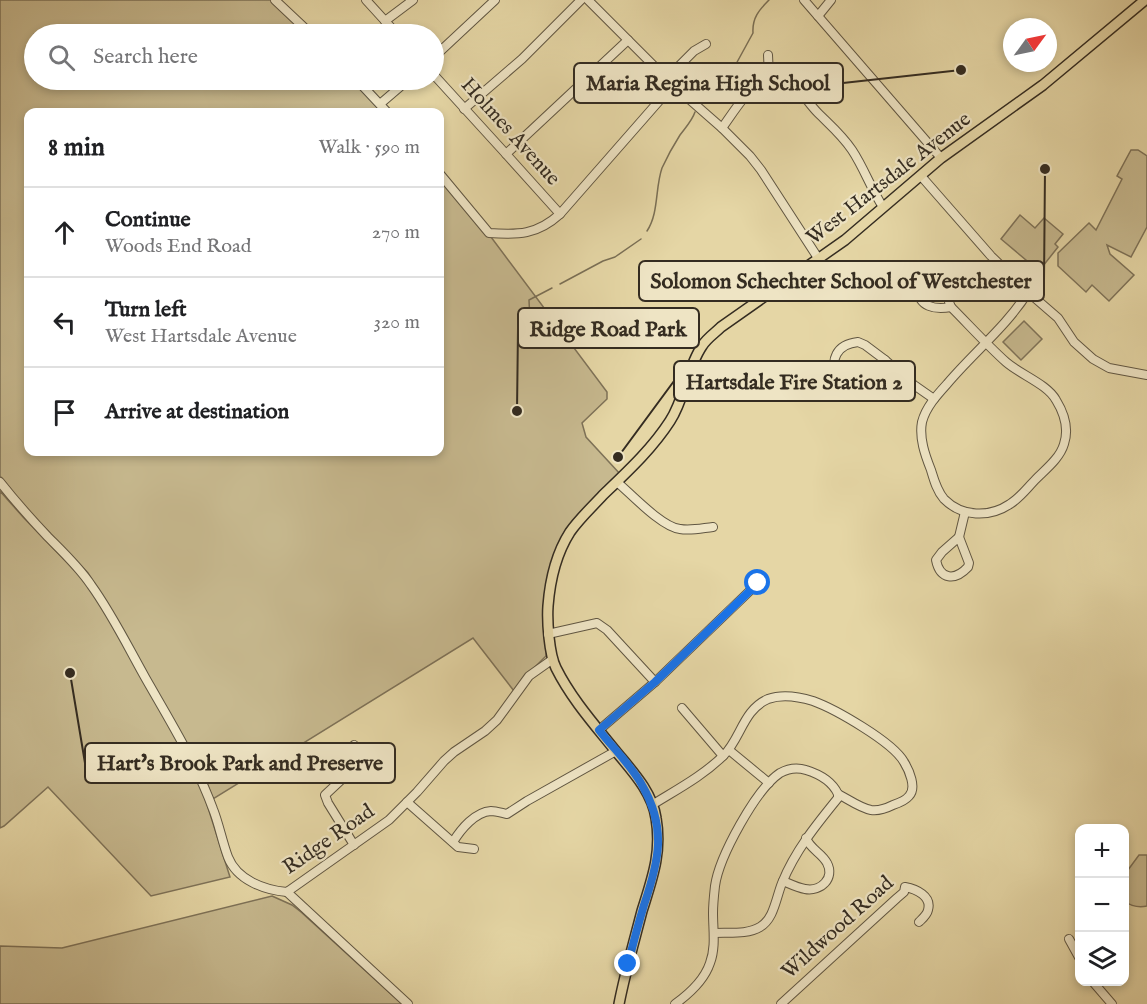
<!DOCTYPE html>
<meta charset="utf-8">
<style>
body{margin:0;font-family:"IM FELL English",serif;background:#f2f2f2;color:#202124}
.controls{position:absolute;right:18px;bottom:18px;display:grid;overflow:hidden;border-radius:12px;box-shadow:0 3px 9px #0003}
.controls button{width:54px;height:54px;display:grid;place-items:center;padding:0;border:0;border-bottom:2px solid #e0e0e0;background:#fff;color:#202124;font:30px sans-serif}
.compass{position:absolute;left:1003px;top:18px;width:54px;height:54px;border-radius:50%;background:#fff;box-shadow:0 3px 9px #0003;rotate:57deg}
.stop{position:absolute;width:18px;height:18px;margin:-14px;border:4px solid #1a73e8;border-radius:50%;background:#fff}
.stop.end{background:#1a73e8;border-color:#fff;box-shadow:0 2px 6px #0008}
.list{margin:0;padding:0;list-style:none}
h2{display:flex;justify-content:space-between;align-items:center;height:78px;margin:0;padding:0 24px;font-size:26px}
h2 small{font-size:20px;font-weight:400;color:#757577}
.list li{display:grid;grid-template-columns:39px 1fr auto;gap:18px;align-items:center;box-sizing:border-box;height:90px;padding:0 24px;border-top:2px solid #e0e0e0}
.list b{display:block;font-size:22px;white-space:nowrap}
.list p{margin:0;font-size:20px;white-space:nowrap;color:#757577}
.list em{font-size:20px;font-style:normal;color:#757577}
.icon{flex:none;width:33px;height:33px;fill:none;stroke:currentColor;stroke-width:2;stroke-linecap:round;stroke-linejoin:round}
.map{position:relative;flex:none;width:1147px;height:1004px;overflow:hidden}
.search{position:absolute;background:#fff;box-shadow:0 3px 9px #0003;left:24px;top:24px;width:420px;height:66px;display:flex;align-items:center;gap:15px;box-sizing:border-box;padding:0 21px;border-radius:33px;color:#757577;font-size:22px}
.panel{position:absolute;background:#fff;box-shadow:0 3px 9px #0003;left:24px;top:108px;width:420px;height:348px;border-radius:12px}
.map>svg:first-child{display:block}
.green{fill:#c7b98f;stroke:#7e7258;stroke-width:1.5}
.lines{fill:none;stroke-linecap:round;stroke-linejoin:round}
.stream{stroke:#7a6f55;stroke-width:1.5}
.minor-casing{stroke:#605642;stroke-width:10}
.major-casing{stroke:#342c21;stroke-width:12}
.minor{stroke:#eee4c4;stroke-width:8}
.major{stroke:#e5d6a5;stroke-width:9}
.route{stroke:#1a73e8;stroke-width:8}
.labels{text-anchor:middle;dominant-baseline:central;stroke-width:4.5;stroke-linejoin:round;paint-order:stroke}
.street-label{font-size:21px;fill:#342c21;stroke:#eee4c4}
.leader{fill:none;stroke:#342c21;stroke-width:2}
.callout-dot{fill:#342c21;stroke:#eee4c4;stroke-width:2}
.callout{fill:#eee4c4;stroke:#342c21;stroke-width:2}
.callout-label{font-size:22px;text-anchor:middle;font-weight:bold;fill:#342c21}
</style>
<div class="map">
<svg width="1147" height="1004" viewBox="0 0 1147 1004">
<rect width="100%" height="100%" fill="#e5d6a5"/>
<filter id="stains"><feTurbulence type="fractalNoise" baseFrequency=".00333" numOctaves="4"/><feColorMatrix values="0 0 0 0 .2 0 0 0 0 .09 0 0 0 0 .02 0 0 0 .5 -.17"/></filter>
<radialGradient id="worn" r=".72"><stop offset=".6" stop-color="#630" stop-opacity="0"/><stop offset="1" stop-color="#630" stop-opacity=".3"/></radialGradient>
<g class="green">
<polygon points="0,0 271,0 306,34 34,34 34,80 351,80 385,112 28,112 28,452 440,452 440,176 485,229 607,392 607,399 582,423 586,437 621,475 558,553 546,656 531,671 514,691 473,638 213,799 203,773 118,622 88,573 25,507 0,476"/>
<polygon points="1131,150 1138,150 1147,156 1147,227 1131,257 1107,245 1110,254 1134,275 1109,301 1092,285 1086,292 1058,266 1058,253 1089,223 1096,230 1122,179 1117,176"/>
<polygon points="1020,215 1035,228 1044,218 1063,234 1055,244 1058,247 1039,271 1001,239"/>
<polygon points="1024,321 1042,339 1021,360 1003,342"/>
<polygon points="0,491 23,517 81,577 93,593 130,652 186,758 204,795 230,877 151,896 48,787 4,826 0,828"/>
<path d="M1139 855H1147V906C1139 908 1131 906 1124 901L1125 874Z"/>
<polygon points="272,896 292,905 301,912 402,1004 0,1004 0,946 62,948"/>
</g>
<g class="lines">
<g class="stream">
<path d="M704 102 713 97 730 75 753 33C752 18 759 10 769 0"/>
<path d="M647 231C659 213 655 188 662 168 667 157 673 146 680 135 685 128 692 121 695 112"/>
<polyline points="560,284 603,261 615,257 641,239"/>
<polyline points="531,344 529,300 552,288"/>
</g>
<defs>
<g id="minor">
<polyline points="275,0 311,34"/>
<polyline points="366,0 397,34"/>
<polyline points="588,0 673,85 722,128 750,156 761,170 818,258"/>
<polyline points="804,0 941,158"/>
<polyline points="818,16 831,0"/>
<polyline points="385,21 413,0"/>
<polyline points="768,55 769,76"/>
<polyline points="434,57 495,0"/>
<polyline points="434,75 506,154 560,214"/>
<polyline points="667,78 694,51 706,44"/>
<polyline points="357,80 387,112"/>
<polyline points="380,104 408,80"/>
<polyline points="464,109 522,59 581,0"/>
<path d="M722 128C731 116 753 80 767 77 772 75 781 77 785 79 799 86 807 102 818 113 830 125 842 135 852 150 864 168 871 189 883 207"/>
<polyline points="506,154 628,40"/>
<path d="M440 174 489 233C518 235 537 235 560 214L673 85"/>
<polyline points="921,176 991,256 1028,292 1058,318 1074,342 1093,359 1109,368 1147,375"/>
<path d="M933 276C950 282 945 295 951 307 935 310 918 307 918 288L924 281Z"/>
<path d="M951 307C969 325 987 345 1006 362 1021 375 1047 384 1056 400 1064 413 1069 429 1064 444 1060 458 1046 469 1036 479 1028 487 1020 498 1010 504 989 518 962 517 944 499 937 491 934 480 931 470 925 455 919 438 922 422 926 407 937 395 947 384 973 353 1007 326 1028 292"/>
<path d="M858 342 865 345 885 360C881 367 878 375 872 380 842 409 812 347 858 342Z"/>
<polyline points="885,360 914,385 934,399"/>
<path d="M0 482C15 501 31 519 48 537 63 552 79 567 91 585 112 614 128 647 146 679 170 721 196 763 213 809 219 824 222 841 228 857 237 880 264 890 287 892L389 820 417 792 444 761 454 752 485 731 497 720 529 676 553 659"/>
<path d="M617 482C632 495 662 527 680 529 691 531 703 528 713 527"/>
<path d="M959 537 969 563 968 567C955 581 940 580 936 560L942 552Z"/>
<polyline points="959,537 965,512"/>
<polyline points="548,634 597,623 607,630 655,682"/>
<polyline points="682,708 723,756"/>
<polyline points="599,730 655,682 758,583"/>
<polyline points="354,745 357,751 357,765 325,795 328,803 354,845"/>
<polyline points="729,750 769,783"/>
<polyline points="407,802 458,847 474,849"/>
<path d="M652 805C676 790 703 776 724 755 741 738 743 710 768 699 782 694 800 697 813 701 835 709 893 742 904 762 909 770 917 788 909 796 905 801 899 803 893 805 887 808 878 811 871 810 860 808 848 799 838 794 832 781 819 774 806 770 797 767 789 768 780 773 756 789 719 857 715 886 714 895 713 905 713 913 713 930 716 947 710 963 704 981 689 994 675 1004"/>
<path d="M453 842C461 829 475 812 491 811 496 811 502 813 507 814L527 801 616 751"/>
<path d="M783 881C790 884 798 888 805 889 821 892 835 878 827 863 822 853 810 849 806 838"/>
<polyline points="287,892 408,1004"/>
<path d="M714 933C728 932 747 935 760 927 774 919 776 898 782 883 795 851 816 825 838 798V794"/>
<polyline points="1069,939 1080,959"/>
<polyline points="1093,982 1112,1004"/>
<path d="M781 1004 897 898 904 892 905 887C916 889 932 896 928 910 927 915 922 919 919 922"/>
</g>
<path id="major" d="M619 1004C625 973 634 942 642 911 652 879 662 853 656 818 652 791 631 770 614 749 593 723 571 698 556 668 549 654 547 621 548 606 550 580 556 554 570 532 579 519 592 507 603 495 627 472 652 449 670 421 685 398 687 368 702 346 707 338 715 333 721 327L845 240 941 158 1043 85 1145 0"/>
</defs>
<use href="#minor" class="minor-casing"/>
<use href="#major" class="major-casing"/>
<use href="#minor" class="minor"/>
<use href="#major" class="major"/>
</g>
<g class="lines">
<path class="route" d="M628 964C633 944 638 925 644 905 659 861 667 828 642 785 631 765 613 748 599 730L655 682 758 583"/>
</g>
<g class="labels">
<g class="street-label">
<text transform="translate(510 132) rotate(48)">Holmes Avenue</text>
<text transform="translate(889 179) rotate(-38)">West Hartsdale Avenue</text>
<text transform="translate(329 840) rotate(-35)">Ridge Road</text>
<text transform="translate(838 928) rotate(-42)">Wildwood Road</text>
</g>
</g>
<path class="leader" d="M961 70L843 83M1045 169L1044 281M517 411L518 328M618 457L674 381M70 673L85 763"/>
<g class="callout-dot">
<circle cx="961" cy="70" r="6"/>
<circle cx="1045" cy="169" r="6"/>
<circle cx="517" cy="411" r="6"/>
<circle cx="618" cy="457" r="6"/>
<circle cx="70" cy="673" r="6"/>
</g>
<g class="callout">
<rect x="574" y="63" width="269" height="40" rx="6"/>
<rect x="639" y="261" width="405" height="40" rx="6"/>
<rect x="518" y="308" width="181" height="40" rx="6"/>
<rect x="674" y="361" width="241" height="40" rx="6"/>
<rect x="85" y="743" width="310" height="40" rx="6"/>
</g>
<g class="callout-label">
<text x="708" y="90">Maria Regina High School</text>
<text x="841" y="288">Solomon Schechter School of Westchester</text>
<text x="608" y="336">Ridge Road Park</text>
<text x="794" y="389">Hartsdale Fire Station 2</text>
<text x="240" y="770">Hart's Brook Park and Preserve</text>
</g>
<rect width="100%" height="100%" filter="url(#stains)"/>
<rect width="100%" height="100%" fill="url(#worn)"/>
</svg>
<div class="controls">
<button>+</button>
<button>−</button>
<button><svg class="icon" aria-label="layers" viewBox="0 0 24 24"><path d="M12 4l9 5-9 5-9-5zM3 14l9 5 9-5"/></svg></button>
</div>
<svg class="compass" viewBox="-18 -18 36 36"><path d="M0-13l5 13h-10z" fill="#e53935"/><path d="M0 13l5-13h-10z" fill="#757577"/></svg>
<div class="stop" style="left:758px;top:583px"></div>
<div class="stop end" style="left:628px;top:964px"></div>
<div class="search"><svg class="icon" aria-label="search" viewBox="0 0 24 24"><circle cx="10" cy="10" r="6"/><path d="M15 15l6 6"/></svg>Search here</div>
<section class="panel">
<h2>8 min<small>Walk · 590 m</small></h2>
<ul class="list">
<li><svg class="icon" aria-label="ahead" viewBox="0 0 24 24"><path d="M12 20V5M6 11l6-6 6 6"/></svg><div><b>Continue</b><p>Woods End Road</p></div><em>270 m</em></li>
<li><svg class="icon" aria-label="left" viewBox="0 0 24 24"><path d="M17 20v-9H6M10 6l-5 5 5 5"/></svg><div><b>Turn left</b><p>West Hartsdale Avenue</p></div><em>320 m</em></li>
<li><svg class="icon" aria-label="arrive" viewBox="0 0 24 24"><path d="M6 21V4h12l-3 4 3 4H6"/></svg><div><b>Arrive at destination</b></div></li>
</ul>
</section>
</div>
